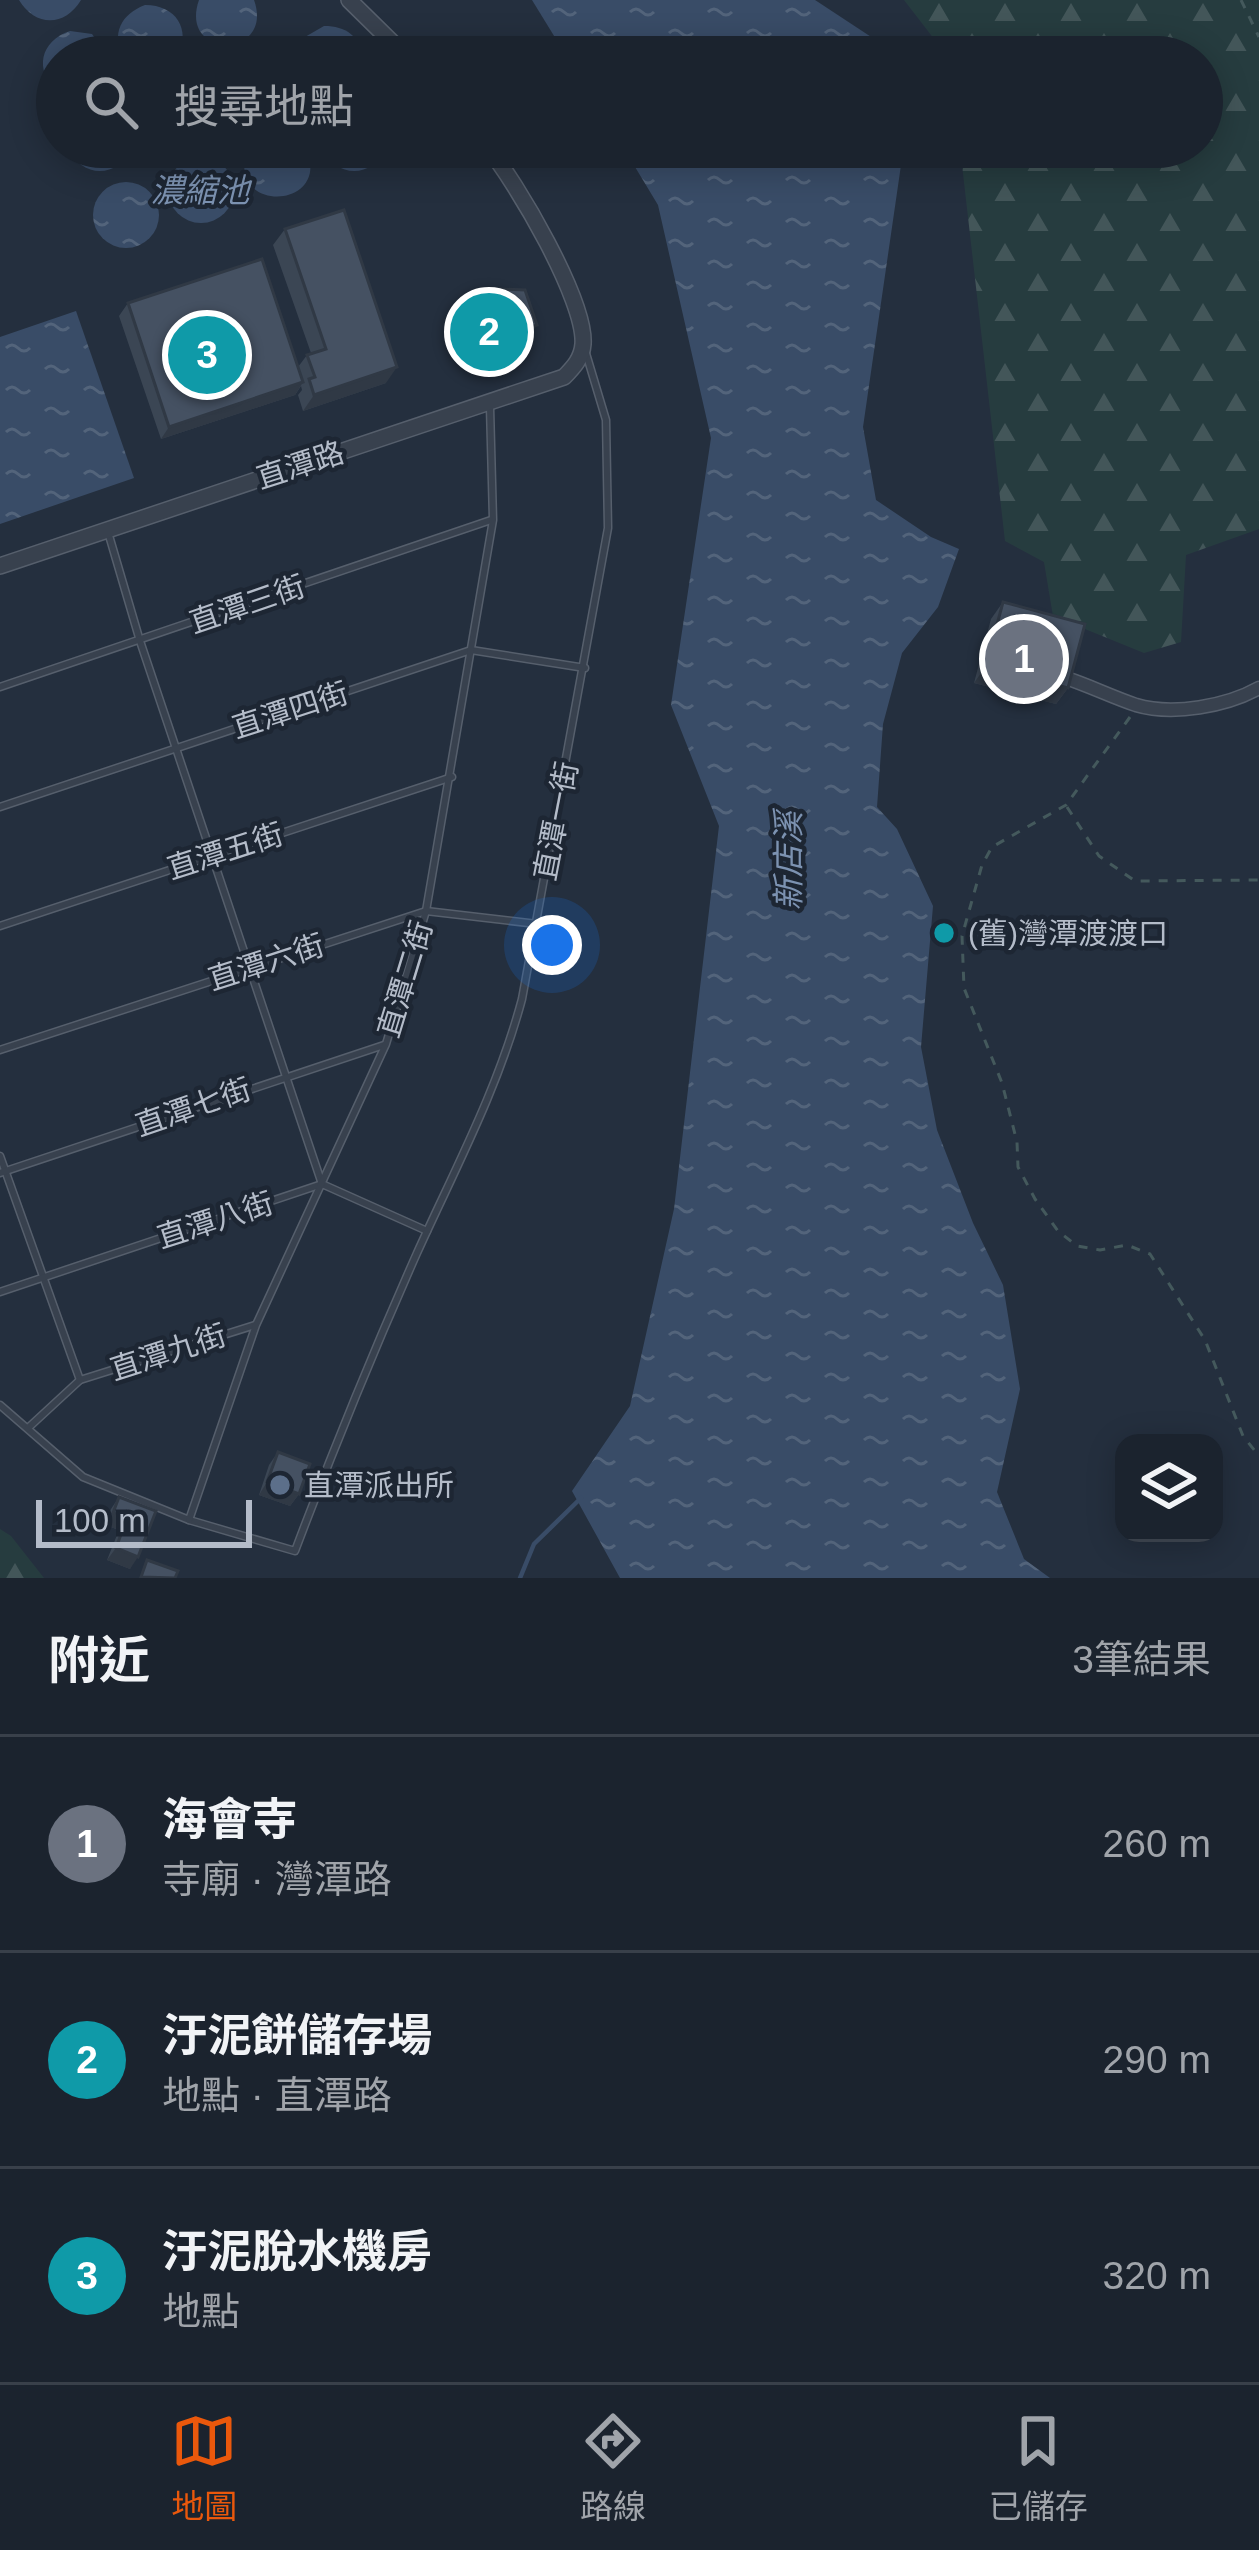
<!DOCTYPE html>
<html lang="zh-TW">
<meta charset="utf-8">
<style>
body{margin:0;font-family:Helvetica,"Noto Sans TC",sans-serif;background:#242b36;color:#f1f3f6}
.controls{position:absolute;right:36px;bottom:36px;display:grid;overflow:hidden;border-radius:24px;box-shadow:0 6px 30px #0003}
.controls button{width:108px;height:108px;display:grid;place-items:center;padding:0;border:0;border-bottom:3px solid #39404a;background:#1b232e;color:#f1f3f6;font:60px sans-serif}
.scale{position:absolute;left:36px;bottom:30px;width:216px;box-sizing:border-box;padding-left:12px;border:6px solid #b4bcc9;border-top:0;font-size:33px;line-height:42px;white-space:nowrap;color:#b4bcc9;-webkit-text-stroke:9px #1d2633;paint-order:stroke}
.you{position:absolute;left:552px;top:945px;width:42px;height:42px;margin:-30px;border:9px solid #fff;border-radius:50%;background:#1a73e8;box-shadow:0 0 0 18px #1a73e833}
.badge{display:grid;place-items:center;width:78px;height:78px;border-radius:50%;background:#ea580c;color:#fff;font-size:39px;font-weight:700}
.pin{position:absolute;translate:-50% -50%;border:6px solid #fff;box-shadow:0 3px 12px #0006}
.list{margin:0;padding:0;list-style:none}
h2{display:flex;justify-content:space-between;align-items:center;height:156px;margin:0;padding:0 48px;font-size:51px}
h2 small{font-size:39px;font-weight:400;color:#a0a4aa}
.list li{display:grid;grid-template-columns:78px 1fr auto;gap:36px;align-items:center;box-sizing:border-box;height:216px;padding:0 48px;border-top:3px solid #39404a}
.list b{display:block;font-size:45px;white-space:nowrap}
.list p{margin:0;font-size:39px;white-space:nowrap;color:#a0a4aa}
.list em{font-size:39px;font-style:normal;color:#a0a4aa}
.icon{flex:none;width:66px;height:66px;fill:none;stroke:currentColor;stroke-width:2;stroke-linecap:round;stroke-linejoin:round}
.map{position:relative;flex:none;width:1259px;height:1578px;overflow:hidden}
.search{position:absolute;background:#1b232e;box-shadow:0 6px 30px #0003;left:36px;right:36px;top:36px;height:132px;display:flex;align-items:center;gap:30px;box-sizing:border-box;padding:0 42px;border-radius:66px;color:#a0a4aa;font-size:45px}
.sheet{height:804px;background:#1b232e}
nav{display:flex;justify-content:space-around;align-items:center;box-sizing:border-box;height:168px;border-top:3px solid #39404a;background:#1b232e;font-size:33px;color:#a0a4aa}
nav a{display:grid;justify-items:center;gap:6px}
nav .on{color:#ea580c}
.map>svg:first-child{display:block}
.forest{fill:url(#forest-firs)}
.water{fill:url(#water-ripples)}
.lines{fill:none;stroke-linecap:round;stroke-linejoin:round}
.stream{stroke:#394c67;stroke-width:4.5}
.service-casing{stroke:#565f6c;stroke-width:9}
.minor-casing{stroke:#565f6c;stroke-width:15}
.tertiary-casing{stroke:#565f6c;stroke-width:18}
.path{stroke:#44595c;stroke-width:3;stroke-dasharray:9 9;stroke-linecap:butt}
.service{stroke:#38414e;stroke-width:6}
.minor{stroke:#38414e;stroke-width:12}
.tertiary{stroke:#38414e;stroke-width:15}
.wall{fill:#3b4654}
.shaded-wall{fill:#303945}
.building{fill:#455162;stroke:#303945;stroke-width:3}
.culture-dot{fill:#0f9aa8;stroke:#1d2633;stroke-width:4.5}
.service-dot{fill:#5c6f8a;stroke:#1d2633;stroke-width:4.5}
.labels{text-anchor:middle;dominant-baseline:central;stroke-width:9;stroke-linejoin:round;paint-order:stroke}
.street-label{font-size:30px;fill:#b4bcc9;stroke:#1d2633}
.poi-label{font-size:30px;fill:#b4bcc9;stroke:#1d2633;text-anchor:start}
.water-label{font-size:33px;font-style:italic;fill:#7c92b1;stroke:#1d2633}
</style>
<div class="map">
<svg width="1259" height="1578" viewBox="0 0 1259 1578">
<defs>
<pattern id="forest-firs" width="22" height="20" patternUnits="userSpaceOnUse" patternTransform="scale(3)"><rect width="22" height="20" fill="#263c3f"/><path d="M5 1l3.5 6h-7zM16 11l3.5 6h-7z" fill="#435659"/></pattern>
<pattern id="water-ripples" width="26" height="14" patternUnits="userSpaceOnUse" patternTransform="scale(3)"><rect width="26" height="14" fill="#394c67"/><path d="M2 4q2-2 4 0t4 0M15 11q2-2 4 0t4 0" fill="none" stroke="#53647b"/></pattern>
</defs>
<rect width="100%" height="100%" fill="#242f3e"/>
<g class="forest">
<polygon points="904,0 1259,0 1259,529 1186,555 1181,642 1144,653 1053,616 1044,562 1005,541 960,147 1202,147 1202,57 948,57"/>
<polygon points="0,1529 11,1536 44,1578 0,1578"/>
</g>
<g class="water">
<path d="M19 0H81C65 27 35 27 19 0Z"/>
<path d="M199 0H254C275 59 178 60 199 0Z"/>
<polygon points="532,0 815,0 894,52 894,57 567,57"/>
<path d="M145 5C176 5 191 29 178 57H123C111 34 121 14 145 5Z"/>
<path d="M324 26C346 26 359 36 364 57H296L305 37Z"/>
<path d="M70 31 92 34 108 57H57V92C34 70 40 41 70 31Z"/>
<path d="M67 147H132C118 179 82 179 67 147Z"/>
<path d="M249 147H306C334 213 220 213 249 147Z"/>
<path d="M322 147H387C372 179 336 179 322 147Z"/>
<polygon points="623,147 899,147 901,165 863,427 876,500 931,537 959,549 938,607 902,653 883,724 877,807 897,829 933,906 921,1047 937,1130 973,1223 1003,1285 1020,1389 997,1492 1024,1559 1050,1578 620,1578 572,1491 630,1406 674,1209 719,826 671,705 711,438 658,205"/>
<circle cx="201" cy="190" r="33"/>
<circle cx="126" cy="215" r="33"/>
<polygon points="76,311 134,478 0,524 0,337"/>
</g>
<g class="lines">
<polyline class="stream" points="520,1578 534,1544 581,1498"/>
<defs>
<g id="service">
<polyline points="108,532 140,641 322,1184"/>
<polyline points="0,687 491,520"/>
<polyline points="0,807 471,650 585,668"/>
<polyline points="0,926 452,777"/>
<polyline points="0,1050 426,911 537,924"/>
<polyline points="0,1156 80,1380"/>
<polyline points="0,1173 384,1045"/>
<polyline points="0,1292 322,1184 427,1231"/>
<path d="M0 1405 83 1477 189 1520 295 1551C333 1450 373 1352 417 1253 455 1169 498 1089 522 999L608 528 606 420 585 350"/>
<polyline points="28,1428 80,1380 255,1325"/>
<polyline points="189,1520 256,1325 386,1044 426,911 493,520 490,407"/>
</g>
<path id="minor" d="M1063 677C1088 685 1112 697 1136 705 1173 716 1227 706 1259 688"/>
<g id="tertiary">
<polyline points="349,0 407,57"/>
<path d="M0 566 564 377C574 367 582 358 583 344 586 301 516 181 487 147"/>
</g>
</defs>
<use href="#service" class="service-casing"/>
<use href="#minor" class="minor-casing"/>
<use href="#tertiary" class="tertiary-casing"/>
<g class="path">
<polyline points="1241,0 1259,37"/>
<polyline points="1130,717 1066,805 992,847 982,865 962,936 964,988 1002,1083 1017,1142 1018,1167 1035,1199 1058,1231 1077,1246 1100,1250 1127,1245 1150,1254 1205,1340 1243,1436 1259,1456"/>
<polyline points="1067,807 1099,856 1135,881 1259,880"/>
</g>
<use href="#service" class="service"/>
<use href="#minor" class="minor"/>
<use href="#tertiary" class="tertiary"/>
</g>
<g class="wall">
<polygon points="285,229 386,383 303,411 298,395 302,390 301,386 295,395 161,439 119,316 128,303 298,367 307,355 311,353 273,245"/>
<polygon points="457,314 528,338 463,360 449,327"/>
<polygon points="1003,602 1068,688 1056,704 974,683 991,619"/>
<polygon points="278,1452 299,1494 290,1506 259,1495 269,1465"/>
<polygon points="119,1497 156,1511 130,1569 107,1560 119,1530 105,1525 111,1509"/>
</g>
<g class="shaded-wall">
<polygon points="537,325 528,338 463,360 472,348"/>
<polygon points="397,367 386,383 303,411 314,395"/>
<polygon points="303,382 295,395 161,439 169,427"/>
<polygon points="986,666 1068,688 1056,704 974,683"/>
<polygon points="267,1482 299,1494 290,1506 259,1495"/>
<polygon points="113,1513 127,1518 119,1530 105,1525"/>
<polygon points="116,1548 138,1557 130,1569 107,1560"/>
</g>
<g class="building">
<polygon points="344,210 397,367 314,395 309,379 315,377 307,355 326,349 285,229"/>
<polygon points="262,259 303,382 169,427 128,303"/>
<polygon points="498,289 525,290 537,325 472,348 457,314 475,296"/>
<polygon points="1003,602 1085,624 1068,688 986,666"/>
<polygon points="278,1452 310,1464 299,1494 267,1482"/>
<polygon points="119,1497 156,1511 138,1557 116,1548 127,1518 113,1513"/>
<polygon points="147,1560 178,1571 175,1578 141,1577"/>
</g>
<circle class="culture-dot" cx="944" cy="933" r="12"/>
<circle class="service-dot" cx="280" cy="1485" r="12"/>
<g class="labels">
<g class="street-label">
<text transform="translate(300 465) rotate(-18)">直潭路</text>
<text transform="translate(247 604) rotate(-19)">直潭三街</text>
<text transform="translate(290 710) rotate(-18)">直潭四街</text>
<text transform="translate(556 821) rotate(-79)">直潭一街</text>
<text transform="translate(225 851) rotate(-18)">直潭五街</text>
<text transform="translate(266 962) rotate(-18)">直潭六街</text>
<text transform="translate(405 979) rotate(-73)">直潭二街</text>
<text transform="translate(193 1107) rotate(-19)">直潭七街</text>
<text transform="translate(215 1220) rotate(-18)">直潭八街</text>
<text transform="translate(168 1352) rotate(-18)">直潭九街</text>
</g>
<g class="poi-label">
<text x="968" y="933">(舊)灣潭渡渡口</text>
<text x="304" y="1485">直潭派出所</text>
</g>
<g class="water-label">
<text x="200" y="190">濃縮池</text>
<text transform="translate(788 861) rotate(-90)">新店溪</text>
</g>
</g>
</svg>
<div class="controls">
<button><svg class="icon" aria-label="layers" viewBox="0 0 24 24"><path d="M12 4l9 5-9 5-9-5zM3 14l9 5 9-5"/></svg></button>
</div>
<div class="scale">100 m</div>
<div class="you"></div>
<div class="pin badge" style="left:1024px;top:659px;background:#6b7280">1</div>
<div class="pin badge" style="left:489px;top:332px;background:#0f9aa8">2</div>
<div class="pin badge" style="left:207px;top:355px;background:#0f9aa8">3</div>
<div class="search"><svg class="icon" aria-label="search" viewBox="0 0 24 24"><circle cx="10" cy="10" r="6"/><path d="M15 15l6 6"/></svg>搜尋地點</div>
</div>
<section class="sheet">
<h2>附近<small>3筆結果</small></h2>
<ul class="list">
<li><span class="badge" style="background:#6b7280">1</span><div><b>海會寺</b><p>寺廟 · 灣潭路</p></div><em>260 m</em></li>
<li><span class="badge" style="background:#0f9aa8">2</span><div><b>汙泥餅儲存場</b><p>地點 · 直潭路</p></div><em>290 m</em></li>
<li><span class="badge" style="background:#0f9aa8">3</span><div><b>汙泥脫水機房</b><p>地點</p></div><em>320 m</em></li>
</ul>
</section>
<nav>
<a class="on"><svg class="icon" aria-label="map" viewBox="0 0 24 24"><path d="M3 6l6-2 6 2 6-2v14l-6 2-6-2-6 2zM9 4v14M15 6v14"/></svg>地圖</a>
<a><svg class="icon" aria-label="directions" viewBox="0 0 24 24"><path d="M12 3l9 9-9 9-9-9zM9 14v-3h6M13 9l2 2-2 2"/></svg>路線</a>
<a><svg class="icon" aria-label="saved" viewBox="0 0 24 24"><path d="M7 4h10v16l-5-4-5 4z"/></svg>已儲存</a>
</nav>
